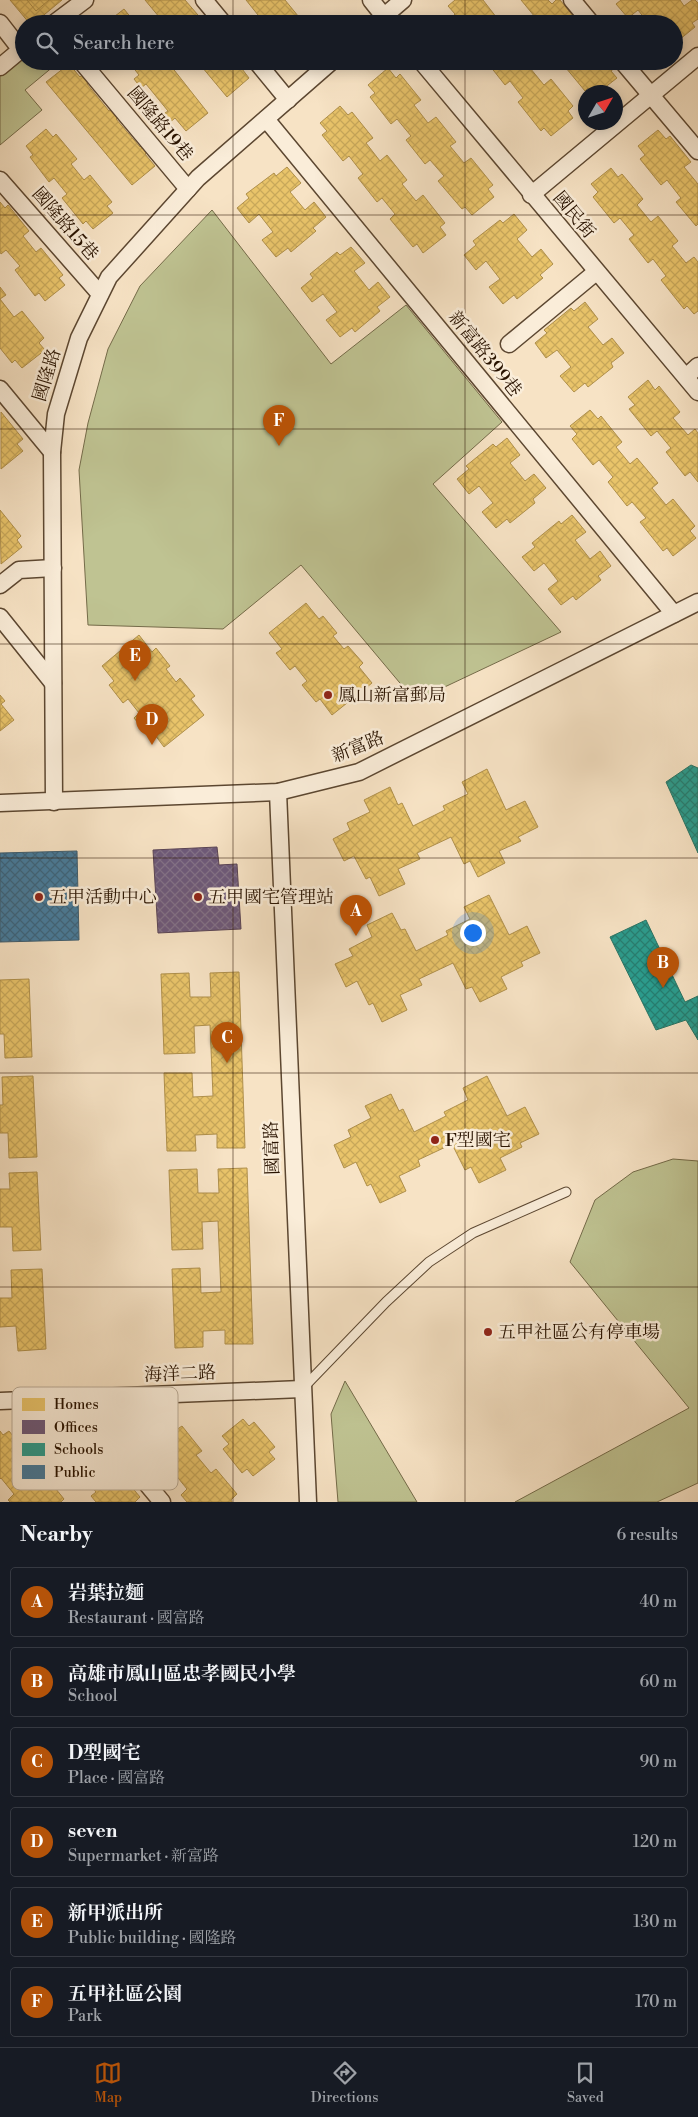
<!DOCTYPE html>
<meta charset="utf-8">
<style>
body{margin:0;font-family:"Libre Bodoni","Noto Serif TC",serif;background:#242831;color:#f1f3f6}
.compass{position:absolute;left:578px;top:85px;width:45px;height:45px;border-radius:50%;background:#171b24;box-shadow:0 2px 12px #0003;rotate:51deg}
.you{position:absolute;left:472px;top:932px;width:18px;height:18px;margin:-12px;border:4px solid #fff;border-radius:50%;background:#1a73e8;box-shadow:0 0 0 8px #1a73e833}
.badge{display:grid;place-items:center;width:32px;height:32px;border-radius:50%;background:#b45309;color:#fff;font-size:16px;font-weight:700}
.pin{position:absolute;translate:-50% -41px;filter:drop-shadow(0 1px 2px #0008)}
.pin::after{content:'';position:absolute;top:26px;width:18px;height:15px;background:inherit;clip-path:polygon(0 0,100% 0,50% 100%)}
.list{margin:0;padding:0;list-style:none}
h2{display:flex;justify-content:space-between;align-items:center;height:65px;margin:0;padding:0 20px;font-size:21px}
h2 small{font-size:16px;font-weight:400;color:#9ea1a6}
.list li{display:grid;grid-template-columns:32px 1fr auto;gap:15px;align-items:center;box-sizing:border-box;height:70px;margin:0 10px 10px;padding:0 10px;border:1px solid #363941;border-radius:5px}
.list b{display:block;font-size:19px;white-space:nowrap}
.list p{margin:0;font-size:16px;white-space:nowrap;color:#9ea1a6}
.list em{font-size:16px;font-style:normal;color:#9ea1a6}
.icon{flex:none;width:28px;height:28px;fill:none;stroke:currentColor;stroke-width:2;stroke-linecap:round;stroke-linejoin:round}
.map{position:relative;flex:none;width:698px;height:1502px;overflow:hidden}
.search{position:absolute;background:#171b24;box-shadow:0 2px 12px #0003;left:15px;right:15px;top:15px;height:55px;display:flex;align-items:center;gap:12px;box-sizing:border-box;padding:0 18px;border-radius:28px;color:#9ea1a6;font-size:19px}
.sheet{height:545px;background:#171b24}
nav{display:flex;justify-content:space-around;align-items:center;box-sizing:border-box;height:70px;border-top:1px solid #363941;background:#171b24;font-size:14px;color:#9ea1a6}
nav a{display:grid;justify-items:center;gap:2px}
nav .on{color:#b45309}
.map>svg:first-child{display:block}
.green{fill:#bfc392;stroke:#746b49}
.homes{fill:url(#homes-cross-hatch);stroke:#af8f4a}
.offices{fill:url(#offices-cross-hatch);stroke:#594455}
.schools{fill:url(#schools-cross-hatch);stroke:#2a7464}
.public{fill:url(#public-cross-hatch);stroke:#3d5c6e}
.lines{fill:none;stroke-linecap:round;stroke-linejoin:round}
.service-casing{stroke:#5c4731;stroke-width:11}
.minor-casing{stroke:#5c4731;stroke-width:19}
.service{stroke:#faedd9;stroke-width:9}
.minor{stroke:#faedd9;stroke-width:16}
.grid{fill:none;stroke:#291300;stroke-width:1;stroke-opacity:0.55}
.poi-dot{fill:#8f2418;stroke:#faedd9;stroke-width:2}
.labels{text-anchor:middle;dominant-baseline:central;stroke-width:5;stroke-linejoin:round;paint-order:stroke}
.street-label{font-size:18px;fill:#291300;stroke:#faedd9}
.poi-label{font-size:18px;fill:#291300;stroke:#faedd9;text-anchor:start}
.key{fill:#faedd9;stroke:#bbac98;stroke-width:1}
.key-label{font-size:14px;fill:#291300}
</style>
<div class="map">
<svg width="698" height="1502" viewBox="0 0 698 1502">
<defs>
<pattern id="homes-cross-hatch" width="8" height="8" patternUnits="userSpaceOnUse" patternTransform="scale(1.25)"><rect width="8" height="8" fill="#e9c46a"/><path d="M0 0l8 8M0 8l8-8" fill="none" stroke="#c8a85a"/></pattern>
<pattern id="offices-cross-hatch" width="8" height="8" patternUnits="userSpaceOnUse" patternTransform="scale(1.25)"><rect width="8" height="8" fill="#6d597a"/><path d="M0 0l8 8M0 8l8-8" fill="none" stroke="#827188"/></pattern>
<pattern id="schools-cross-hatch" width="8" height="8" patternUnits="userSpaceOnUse" patternTransform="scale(1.25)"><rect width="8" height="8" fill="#2a9d8f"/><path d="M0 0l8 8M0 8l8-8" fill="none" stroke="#247f72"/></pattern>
<pattern id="public-cross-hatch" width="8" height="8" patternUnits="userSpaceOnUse" patternTransform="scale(1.25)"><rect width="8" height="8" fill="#457b9d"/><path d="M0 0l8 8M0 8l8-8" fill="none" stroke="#3a647e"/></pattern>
</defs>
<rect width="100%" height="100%" fill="#f7e3c5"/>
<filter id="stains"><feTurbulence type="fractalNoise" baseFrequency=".004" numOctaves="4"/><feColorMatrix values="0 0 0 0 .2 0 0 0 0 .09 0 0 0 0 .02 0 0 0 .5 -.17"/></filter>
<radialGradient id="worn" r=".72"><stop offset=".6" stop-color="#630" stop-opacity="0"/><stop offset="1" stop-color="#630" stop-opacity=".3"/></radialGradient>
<g class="green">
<polygon points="24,55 24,61 60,61 25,90 42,110 0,145 0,74"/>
<polygon points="212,210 331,364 406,305 502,422 433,484 561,632 415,701 301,565 223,629 88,625 79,470 88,423 108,349 140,286"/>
<polygon points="673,1159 698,1161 698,1483 657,1502 515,1502 689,1408 570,1262 595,1200 633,1172"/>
<polygon points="345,1381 417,1502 338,1502 331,1414"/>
</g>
<g class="homes">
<polygon points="10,0 62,0 33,24 30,24"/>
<polygon points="27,0 49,0 36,11"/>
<polygon points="145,0 185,0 204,22 208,19 212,24 165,24"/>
<polygon points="246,0 285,0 303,22 259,24 262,20"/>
<polygon points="455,0 483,0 500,22 497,24 454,24 450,19 455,14 448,6"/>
<polygon points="521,0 548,0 552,4 556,0 560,0 579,23 531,24 529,21 535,17"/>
<polygon points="621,0 680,0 684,6 692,0 695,0 698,3 698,19 692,23 695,27 674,44 674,24 649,24 638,10 628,18 616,4"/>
<polygon points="124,9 136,24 105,24"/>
<polygon points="128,61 167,61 208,113 186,131 175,118 169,123 162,115 168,111 146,84 141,88 134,79 139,75"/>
<polygon points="197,61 244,61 239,65 249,78 227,97"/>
<polygon points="486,61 534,61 535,63 530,68 544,85 551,79 573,106 568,111 573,118 551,136 544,128 541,131 518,102 523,98 510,81 505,85"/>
<polygon points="613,61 617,66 611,71 617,78 599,92 592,92 588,88 585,91 561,62"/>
<polygon points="69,64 80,77 86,72 92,80 87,84 109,111 114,107 121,115 116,119 140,147 144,143 149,150 145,154 155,166 132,185 46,82"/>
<polygon points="388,68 396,78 400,74 421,100 414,105 428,123 436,117 456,142 450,146 464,163 471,158 493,185 488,189 494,197 472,215 465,207 462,209 438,181 444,176 430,160 425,164 406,140 411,136 397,119 391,124 370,97 375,93 368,85"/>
<polygon points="340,106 348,115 352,112 373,138 366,143 380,161 387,155 407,180 402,184 416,201 423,195 445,223 440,227 446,235 423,253 417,244 413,247 390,219 395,214 382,198 377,202 358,178 363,174 349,156 343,161 322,135 327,131 320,123"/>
<polygon points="46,129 53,137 56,134 77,159 71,164 84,180 90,175 112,202 107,206 113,213 93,229 86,221 83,224 62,198 67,194 54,178 49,182 30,157 33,155 26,146"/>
<polygon points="658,130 666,139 670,136 691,162 684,167 698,184 698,224 696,226 676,202 681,198 667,180 661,185 640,159 645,155 638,146"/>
<polygon points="287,167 301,183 290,192 305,210 314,202 326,217 313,228 316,231 291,252 288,248 276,257 262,240 273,232 259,214 249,223 237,208 249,198 246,194 274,173 276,176"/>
<polygon points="611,168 618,177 622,174 643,199 637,205 651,222 658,216 678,241 672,246 686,263 694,257 698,262 698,311 694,314 687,306 684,309 661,280 666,276 653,259 648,263 629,239 634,235 620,218 614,223 593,197 598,192 591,184"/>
<polygon points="0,202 5,208 8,205 29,231 23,236 36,252 41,248 63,275 59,278 65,285 45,301 39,293 35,296 15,270 20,266 6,250 1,254 0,252"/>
<polygon points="514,214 527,230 517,239 532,257 541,249 553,264 540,275 543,278 517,299 514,295 503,304 489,287 500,279 486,261 476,270 464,255 476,245 473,241 500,220 503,223"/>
<polygon points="351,247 365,263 354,271 369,290 378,282 390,297 377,307 380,311 355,332 352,328 340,337 326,320 337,312 323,294 312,302 301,288 313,278 310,274 337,252 340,255"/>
<polygon points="0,287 6,295 0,299 14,317 22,311 44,338 39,343 45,350 22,368 15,360 12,363 0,348"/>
<polygon points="585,302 598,319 588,327 603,345 612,338 624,353 611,363 613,367 588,387 585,383 574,392 560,376 571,367 557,350 546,358 535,343 547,333 544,330 571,308 574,311"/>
<polygon points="648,380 655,390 659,386 680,412 673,418 688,435 695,429 698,433 698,482 690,472 685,476 666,452 671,448 657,431 651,436 629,409 635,405 628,397"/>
<polygon points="590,410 598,419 601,416 622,442 616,447 630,464 637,458 658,483 652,488 666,505 673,499 695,526 690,531 696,538 673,556 667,548 663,551 640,522 646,518 632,502 627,506 608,482 613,477 599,460 593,465 572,439 577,434 570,426"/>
<polygon points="1,412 23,439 17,444 23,451 1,469"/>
<polygon points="507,438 520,455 510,463 525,481 534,474 546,488 533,499 535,503 510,523 507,519 496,528 482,512 493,503 479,486 469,494 457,479 469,469 466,466 493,444 496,447"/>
<polygon points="0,510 21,536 17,540 22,547 1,564"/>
<polygon points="572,515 586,532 575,540 590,559 600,551 611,566 598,576 601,580 576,600 573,596 561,605 548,589 558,581 544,563 534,571 522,557 535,547 532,543 559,521 561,524"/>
<polygon points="306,603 319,619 323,616 337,633 333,636 344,649 348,646 363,663 359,667 372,683 332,715 320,699 316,702 302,685 307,681 295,666 290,670 276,653 282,649 269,633"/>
<polygon points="139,635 152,652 156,648 170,666 166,669 176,682 180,678 195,696 191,699 204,715 164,747 152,731 148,735 134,718 139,713 128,699 123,703 109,685 114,681 102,666"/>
<polygon points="0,695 5,701 1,704 14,720 0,731"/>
<polygon points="487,769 506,810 525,801 538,827 518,837 521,841 499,851 505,863 478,877 470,861 464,864 451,837 417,853 420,859 398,869 405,884 379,896 370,877 366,879 354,856 344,861 333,839 350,830 347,823 370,812 364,800 390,787 398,805 402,803 413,826 445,810 443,806 468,794 462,782"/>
<polygon points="489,895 509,935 527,926 540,953 521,962 523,966 501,977 507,989 480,1002 472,987 466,989 453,963 419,979 422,985 400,995 407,1010 382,1022 373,1003 369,1005 357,981 346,987 335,964 353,956 349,949 372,937 367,925 392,913 401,930 405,929 416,951 448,935 446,931 470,919 464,907"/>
<polygon points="239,972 245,1148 217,1148 217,1134 195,1135 196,1151 167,1151 164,1073 192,1073 193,1097 213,1096 210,1025 194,1026 195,1053 164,1054 161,974 189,973 190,997 211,997 210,973"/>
<polygon points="29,979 32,1057 5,1058 4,1034 0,1034 0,980"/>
<polygon points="33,1076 37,1157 9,1158 8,1133 0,1133 0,1105 3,1105 2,1077"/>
<polygon points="487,1076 507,1116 525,1107 539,1134 520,1143 522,1147 500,1158 506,1170 479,1183 471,1167 465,1170 452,1144 418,1160 420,1166 399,1176 406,1191 380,1203 371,1184 367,1186 356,1162 344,1168 334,1145 351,1137 348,1130 371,1118 365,1106 391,1094 399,1111 403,1109 414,1132 446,1116 444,1112 468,1100 463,1088"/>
<polygon points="247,1168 253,1344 225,1344 225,1330 203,1331 203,1347 175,1348 172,1269 200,1268 201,1293 221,1292 218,1221 202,1222 203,1249 172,1250 169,1170 197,1169 198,1193 219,1193 218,1169"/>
<polygon points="37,1172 41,1250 13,1251 12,1227 0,1227 0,1189 10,1189 9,1173"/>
<polygon points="42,1269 46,1349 18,1351 16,1326 0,1327 0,1298 12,1298 11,1270"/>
<polygon points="243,1419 249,1426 254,1422 275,1447 269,1452 275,1459 253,1476 247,1469 242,1473 223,1449 229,1444 222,1436"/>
<polygon points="170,1423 176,1430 182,1426 202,1451 196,1455 211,1473 216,1469 237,1494 231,1500 232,1502 187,1502 181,1495 187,1489 174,1473 169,1477 150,1452 156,1448 149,1439"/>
<polygon points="73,1424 81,1433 84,1430 105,1456 99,1461 113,1479 120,1473 140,1497 135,1502 96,1502 91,1496 96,1492 82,1474 76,1479 55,1453 60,1449 53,1440"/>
<polygon points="0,1431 3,1435 9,1431 29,1456 23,1460 37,1478 43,1473 64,1499 61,1502 10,1502 8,1500 14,1494 1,1478 0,1479"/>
</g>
<polygon class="offices" points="217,847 219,865 237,864 241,929 158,933 153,850"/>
<g class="schools">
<polygon points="691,765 698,768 698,853 666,782"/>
<polygon points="646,920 685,1002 698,996 698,1040 686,1020 656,1030 610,937"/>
</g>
<polygon class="public" points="77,851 79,940 0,942 0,853"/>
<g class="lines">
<defs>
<polyline id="service" points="304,1387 386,1302 429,1262 473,1233 566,1192"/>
<g id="minor">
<polyline points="204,0 224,24"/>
<polyline points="371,0 390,24"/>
<polyline points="572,0 592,24"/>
<polyline points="0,23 21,50"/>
<polyline points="53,24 85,0"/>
<polyline points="375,24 403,0"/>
<polyline points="81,61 188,189"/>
<polyline points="256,61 288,100"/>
<polyline points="421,61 698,392"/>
<polyline points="622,61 698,151"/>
<polyline points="0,67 24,47"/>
<polyline points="266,119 674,614"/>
<polyline points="0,180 100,294"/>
<polyline points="531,195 698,56"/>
<polyline points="509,344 596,272"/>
<polyline points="686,377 698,366"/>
<polyline points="0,389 52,452"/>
<polyline points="0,585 19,570 53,568"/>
<polyline points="0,617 53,683"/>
<polyline points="278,792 308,1502"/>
<polyline points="54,802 52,452 56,414 79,338 109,277 198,178 332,61"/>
<polyline points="0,803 278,792 359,772 698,602"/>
<polyline points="87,1397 86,1411 162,1502"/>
<polyline points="0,1401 302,1389"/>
</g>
</defs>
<use href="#service" class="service-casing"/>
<use href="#minor" class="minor-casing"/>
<use href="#service" class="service"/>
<use href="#minor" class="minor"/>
</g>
<path class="grid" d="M233 0V24M465 0V24M233 61V1502M465 61V1502M0 215H698M0 429H698M0 644H698M0 858H698M0 1073H698M0 1287H698"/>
<g class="poi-dot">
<circle cx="328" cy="695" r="5"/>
<circle cx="39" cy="897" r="5"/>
<circle cx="198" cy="897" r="5"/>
<circle cx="435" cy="1140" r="5"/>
<circle cx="488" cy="1332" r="5"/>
</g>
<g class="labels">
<g class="street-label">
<text transform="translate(160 124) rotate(50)">國隆路19巷</text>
<text transform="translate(574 215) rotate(50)">國民街</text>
<text transform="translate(65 224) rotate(49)">國隆路15巷</text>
<text transform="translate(485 354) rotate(51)">新富路399巷</text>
<text transform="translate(47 375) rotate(-73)">國隆路</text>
<text transform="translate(358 747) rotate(-22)">新富路</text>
<text transform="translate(272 1148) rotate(-92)">國富路</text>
<text transform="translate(180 1374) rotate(-2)">海洋二路</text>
</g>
<g class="poi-label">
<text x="338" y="695">鳳山新富郵局</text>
<text x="49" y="897">五甲活動中心</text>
<text x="208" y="897">五甲國宅管理站</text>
<text x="445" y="1140">F型國宅</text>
<text x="498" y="1332">五甲社區公有停車場</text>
</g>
</g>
<rect x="12" y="1387" width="166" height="103" rx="8" class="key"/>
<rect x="22" y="1398" width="23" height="13" fill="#e9c46a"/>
<rect x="22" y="1420" width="23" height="14" fill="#6d597a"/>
<rect x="22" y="1443" width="23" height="13" fill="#2a9d8f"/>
<rect x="22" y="1465" width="23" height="14" fill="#457b9d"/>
<g class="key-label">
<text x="54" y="1409">Homes</text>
<text x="54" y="1432">Offices</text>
<text x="54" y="1454">Schools</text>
<text x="54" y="1477">Public</text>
</g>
<rect width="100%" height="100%" filter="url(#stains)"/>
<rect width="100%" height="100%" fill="url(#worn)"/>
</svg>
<svg class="compass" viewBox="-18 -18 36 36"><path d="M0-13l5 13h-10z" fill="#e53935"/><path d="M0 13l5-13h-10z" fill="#9ea1a6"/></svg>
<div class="you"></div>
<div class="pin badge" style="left:356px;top:936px">A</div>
<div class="pin badge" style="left:663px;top:988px">B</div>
<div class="pin badge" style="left:227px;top:1063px">C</div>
<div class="pin badge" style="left:152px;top:745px">D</div>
<div class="pin badge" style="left:135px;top:681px">E</div>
<div class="pin badge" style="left:279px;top:446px">F</div>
<div class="search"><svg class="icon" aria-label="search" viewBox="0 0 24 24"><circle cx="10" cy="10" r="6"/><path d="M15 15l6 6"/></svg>Search here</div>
</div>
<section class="sheet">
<h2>Nearby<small>6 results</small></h2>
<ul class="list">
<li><span class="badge">A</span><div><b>岩葉拉麵</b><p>Restaurant · 國富路</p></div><em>40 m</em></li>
<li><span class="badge">B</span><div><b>高雄市鳳山區忠孝國民小學</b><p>School</p></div><em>60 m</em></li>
<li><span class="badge">C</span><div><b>D型國宅</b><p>Place · 國富路</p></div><em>90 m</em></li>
<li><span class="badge">D</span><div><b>seven</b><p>Supermarket · 新富路</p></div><em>120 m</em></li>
<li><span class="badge">E</span><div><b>新甲派出所</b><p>Public building · 國隆路</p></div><em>130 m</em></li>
<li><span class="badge">F</span><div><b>五甲社區公園</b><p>Park</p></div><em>170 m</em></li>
</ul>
</section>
<nav>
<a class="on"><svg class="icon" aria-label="map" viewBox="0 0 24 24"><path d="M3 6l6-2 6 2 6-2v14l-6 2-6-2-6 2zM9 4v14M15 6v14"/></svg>Map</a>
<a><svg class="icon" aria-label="directions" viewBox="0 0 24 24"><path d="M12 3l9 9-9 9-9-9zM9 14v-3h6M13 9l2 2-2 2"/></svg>Directions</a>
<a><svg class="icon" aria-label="saved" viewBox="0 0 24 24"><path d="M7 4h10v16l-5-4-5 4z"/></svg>Saved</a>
</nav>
